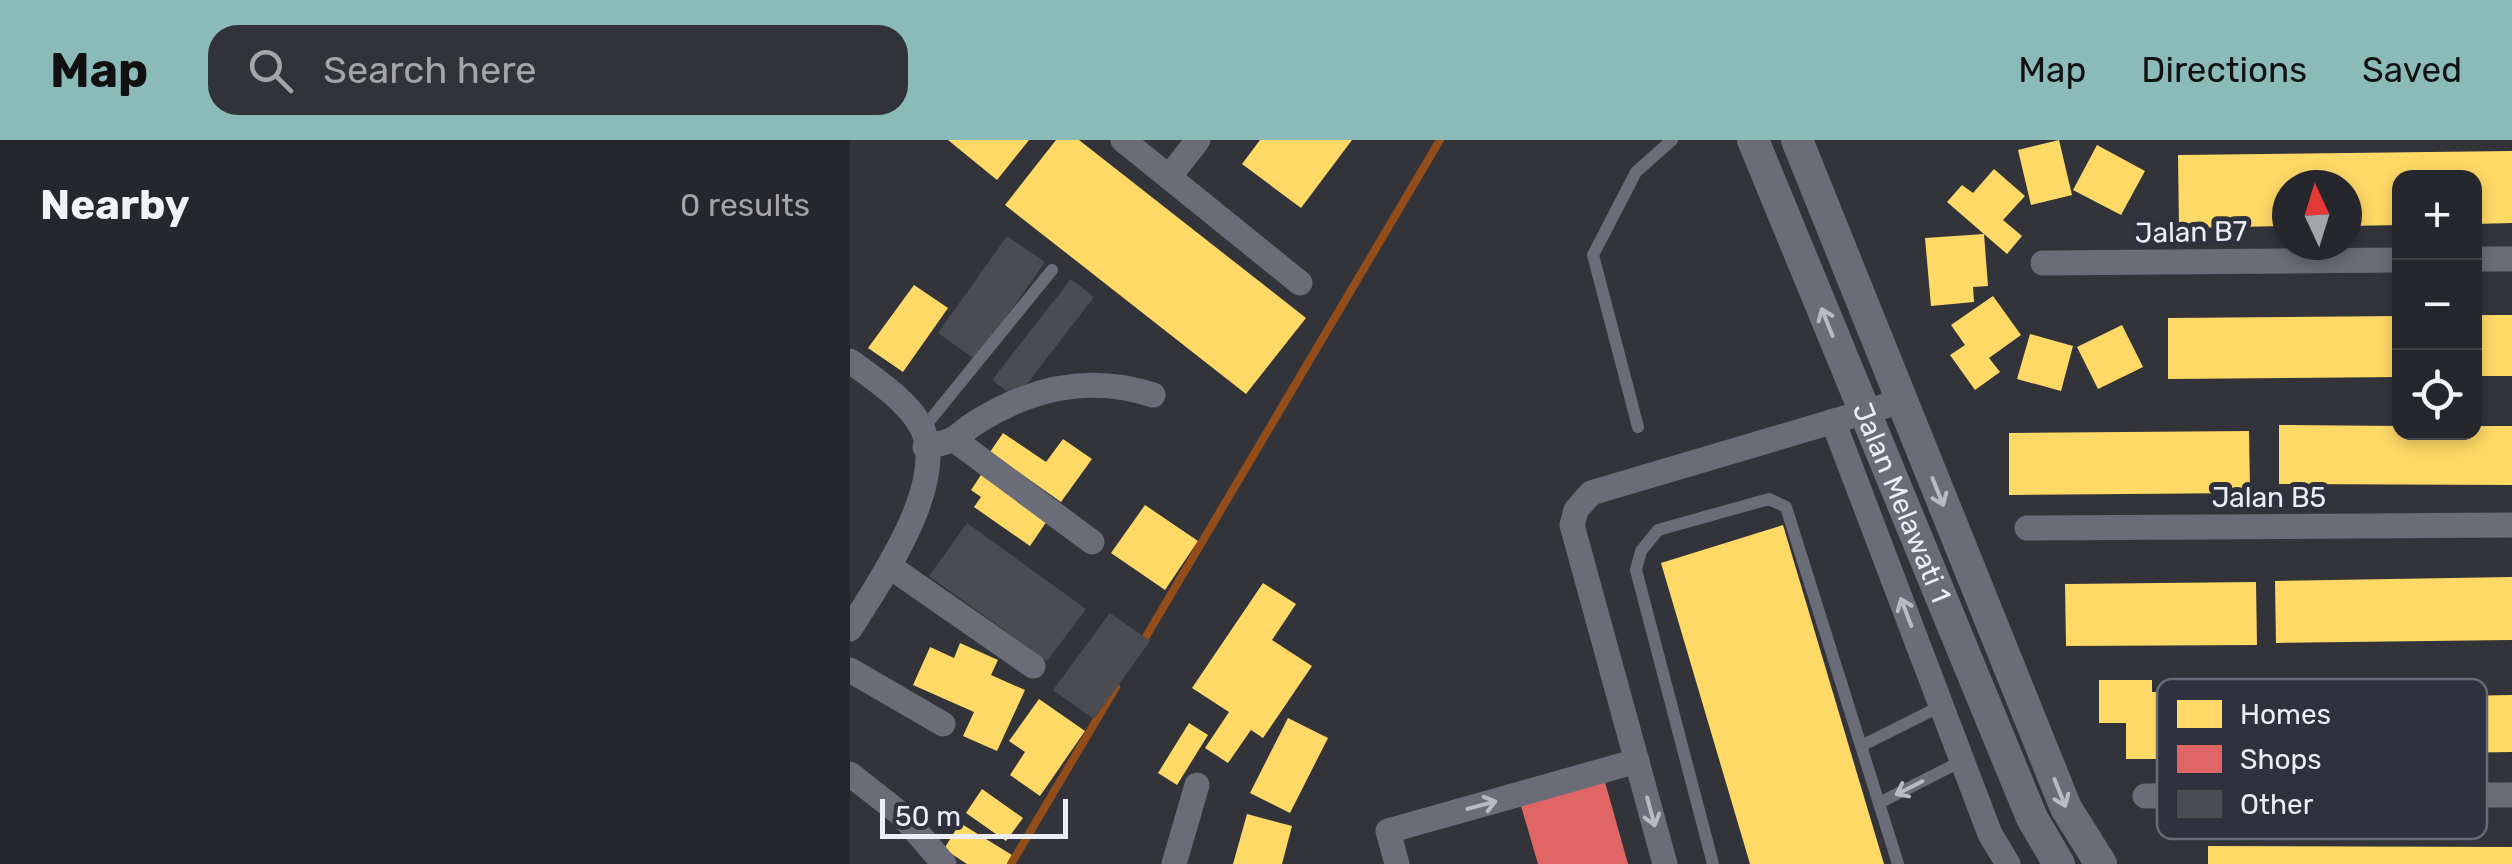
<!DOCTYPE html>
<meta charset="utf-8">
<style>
body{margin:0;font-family:Rubik,sans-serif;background:#323338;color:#f1f3f6}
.controls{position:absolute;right:30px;top:30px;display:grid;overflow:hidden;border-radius:20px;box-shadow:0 5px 15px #0003}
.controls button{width:90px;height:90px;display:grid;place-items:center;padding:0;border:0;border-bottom:2px solid #424448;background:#26272c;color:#f1f3f6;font:50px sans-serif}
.compass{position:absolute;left:1422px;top:30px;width:90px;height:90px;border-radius:50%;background:#26272c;box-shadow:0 5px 15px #0003;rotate:356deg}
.scale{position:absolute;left:30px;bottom:25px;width:188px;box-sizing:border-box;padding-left:10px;border:5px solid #eceef7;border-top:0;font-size:28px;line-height:35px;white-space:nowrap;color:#eceef7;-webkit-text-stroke:8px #2f323e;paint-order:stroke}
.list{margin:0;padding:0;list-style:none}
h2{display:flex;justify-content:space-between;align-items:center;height:130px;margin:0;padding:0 40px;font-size:42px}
h2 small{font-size:32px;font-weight:400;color:#a4a5a9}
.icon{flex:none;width:55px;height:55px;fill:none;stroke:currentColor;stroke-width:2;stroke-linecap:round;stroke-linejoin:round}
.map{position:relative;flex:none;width:1662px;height:724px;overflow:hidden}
header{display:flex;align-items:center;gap:60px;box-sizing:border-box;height:140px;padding:0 50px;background:#8bbbb9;color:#111}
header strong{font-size:48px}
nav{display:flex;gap:55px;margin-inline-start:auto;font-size:35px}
.search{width:700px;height:90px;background:#323338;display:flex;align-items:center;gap:25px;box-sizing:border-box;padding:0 35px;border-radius:30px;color:#a4a5a9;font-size:38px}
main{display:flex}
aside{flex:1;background:#26272c}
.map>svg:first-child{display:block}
.homes{fill:#ffd966}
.shops{fill:#e06666}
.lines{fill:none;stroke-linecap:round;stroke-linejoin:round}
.stream{stroke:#924d1a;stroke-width:8}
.building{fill:#4a4c51}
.service{stroke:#6a6c77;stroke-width:12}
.minor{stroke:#6a6c77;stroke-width:25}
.tertiary{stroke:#6a6c77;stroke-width:32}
.oneway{stroke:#b8bac4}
.labels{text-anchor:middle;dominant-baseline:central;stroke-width:10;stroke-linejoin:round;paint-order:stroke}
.street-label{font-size:28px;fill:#eceef7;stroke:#2f323e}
.key{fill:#2f323e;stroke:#686a76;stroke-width:2.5}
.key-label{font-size:28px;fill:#eceef7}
</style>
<header>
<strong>Map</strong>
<div class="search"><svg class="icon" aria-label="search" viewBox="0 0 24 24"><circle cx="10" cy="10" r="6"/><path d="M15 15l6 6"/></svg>Search here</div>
<nav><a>Map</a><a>Directions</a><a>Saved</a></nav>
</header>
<main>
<aside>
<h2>Nearby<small>0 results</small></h2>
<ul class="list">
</ul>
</aside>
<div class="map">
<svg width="1662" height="724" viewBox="0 0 1662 724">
<rect width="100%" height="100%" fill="#32343a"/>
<g class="homes">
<polygon points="98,0 179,0 147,40"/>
<polygon points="206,0 229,0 456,178 396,254 155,65"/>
<polygon points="410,0 502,0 451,68 392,24"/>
<polygon points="1209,0 1222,55 1181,65 1168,10"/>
<polygon points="1247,5 1295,31 1271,75 1223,50"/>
<polygon points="1662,11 1662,83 1624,84 1624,38 1550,38 1550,85 1497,86 1497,45 1437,45 1437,86 1329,88 1328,15"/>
<polygon points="1144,29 1175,56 1153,80 1172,96 1157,114 1097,62 1112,45 1123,53"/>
<polygon points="1134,94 1138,146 1123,147 1124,162 1081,166 1075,98"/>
<polygon points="64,145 98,168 53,232 18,208"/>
<polygon points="1143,156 1171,195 1139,218 1150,232 1125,250 1100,215 1115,205 1101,185"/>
<rect x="1624" y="175" width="38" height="61"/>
<polygon points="1550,176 1550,237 1318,239 1318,178"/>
<polygon points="1272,185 1293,227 1248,249 1227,207"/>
<polygon points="1180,194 1223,206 1211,251 1167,239"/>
<polygon points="1429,285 1550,286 1550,292 1624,292 1624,286 1662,286 1662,345 1429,344"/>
<polygon points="1399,291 1400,353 1159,355 1159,293"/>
<polygon points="153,293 196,322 213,299 242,319 211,362 140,312"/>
<polygon points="131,335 197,381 180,406 124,367 131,357 121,350"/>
<polygon points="295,365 348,401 315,450 261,413"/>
<polygon points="933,385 1034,724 900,724 811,423"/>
<polygon points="1662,437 1662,500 1426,503 1425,441"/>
<polygon points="1406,442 1407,505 1216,506 1215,444"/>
<polygon points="413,443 446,464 422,500 462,526 413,598 401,590 378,623 355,608 379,572 342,548"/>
<polygon points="110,503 148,520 141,535 175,550 147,611 113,596 124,572 63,545 80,507 104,518"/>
<polygon points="1249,540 1302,540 1302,552 1405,551 1405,619 1276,619 1276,583 1249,583"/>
<polygon points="1662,555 1662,612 1430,616 1429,559"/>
<polygon points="189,559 235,591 190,656 160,635 175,612 159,601"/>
<polygon points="438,578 478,598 440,673 400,653"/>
<polygon points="339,583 358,595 327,645 308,633"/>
<polygon points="132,649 173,678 156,701 116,673"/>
<polygon points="397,674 442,686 432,724 383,724"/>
<polygon points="110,683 162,715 157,724 117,724 94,709"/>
<polygon points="1358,706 1662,707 1662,724 1358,724"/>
</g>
<polygon class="shops" points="755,642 778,724 688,724 671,666"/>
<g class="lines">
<g class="stream">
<polyline points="291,505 590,0"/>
<polyline points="161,724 266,547"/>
</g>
</g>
<g class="building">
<polygon points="157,96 195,122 126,220 88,193"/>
<polygon points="221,139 244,157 166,258 142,240"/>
<polygon points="117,383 236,469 197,521 79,436"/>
<polygon points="260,473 300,501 244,579 203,550"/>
</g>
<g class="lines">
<g class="service">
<polyline points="788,287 743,115 786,32 822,0"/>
<polyline points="72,290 202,130"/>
<polyline points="1011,606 1091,566"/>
<polyline points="1029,663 1112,621"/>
<polyline points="863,724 786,430 791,411 808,390 919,359 936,367 1048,724"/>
</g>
<g class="minor">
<polyline points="273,0 450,143"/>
<polyline points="319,37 348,0"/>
<polyline points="1624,119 1662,119"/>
<polyline points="1193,123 1550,120"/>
<path d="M0 221C24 239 60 262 73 290 97 346 28 444 0 489"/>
<polyline points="983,281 1140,694 1158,724"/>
<polyline points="106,301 242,402"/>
<path d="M75 307C112 300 102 297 130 280 184 247 242 235 303 255"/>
<polyline points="1177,388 1662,385"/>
<polyline points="39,426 183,526"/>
<polyline points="0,530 93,584"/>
<polyline points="0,634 52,675 94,724"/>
<polyline points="1295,656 1662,655"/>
<polyline points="324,724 347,645"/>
<polyline points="547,724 538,691 787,621"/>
<polyline points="815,724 722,385 726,370 741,353 1052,261"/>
</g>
<g class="tertiary">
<path id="s1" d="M903 0 1182 678 1209 724"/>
<polyline points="947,0 1216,668 1251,724"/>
</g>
</g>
<defs><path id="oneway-shaft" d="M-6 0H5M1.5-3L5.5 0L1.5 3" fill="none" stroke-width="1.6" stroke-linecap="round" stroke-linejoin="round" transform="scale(2.5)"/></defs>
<g class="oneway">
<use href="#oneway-shaft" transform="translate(977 182) rotate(-112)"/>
<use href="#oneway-shaft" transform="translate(1088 352) rotate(68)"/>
<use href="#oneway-shaft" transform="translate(1056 472) rotate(-111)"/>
<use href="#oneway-shaft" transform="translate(1059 648) rotate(153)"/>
<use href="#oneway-shaft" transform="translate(1210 653) rotate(68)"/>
<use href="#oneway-shaft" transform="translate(632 665) rotate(-15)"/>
<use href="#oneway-shaft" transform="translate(801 672) rotate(75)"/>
</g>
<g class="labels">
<g class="street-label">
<text transform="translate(1341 92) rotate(-1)">Jalan B7</text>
<text x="1419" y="357">Jalan B5</text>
<text stroke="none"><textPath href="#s1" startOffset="392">Jalan Melawati 1</textPath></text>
</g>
</g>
<rect x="1307" y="539" width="330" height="160" rx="15" class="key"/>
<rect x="1327" y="560" width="45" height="28" fill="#ffd966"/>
<rect x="1327" y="605" width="45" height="28" fill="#e06666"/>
<rect x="1327" y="650" width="45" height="28" fill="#4a4c51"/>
<g class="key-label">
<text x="1390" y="584">Homes</text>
<text x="1390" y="629">Shops</text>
<text x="1390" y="674">Other</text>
</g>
</svg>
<div class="controls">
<button>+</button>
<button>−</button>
<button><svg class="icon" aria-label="locate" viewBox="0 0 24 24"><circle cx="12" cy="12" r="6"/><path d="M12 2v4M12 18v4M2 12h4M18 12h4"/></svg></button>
</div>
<svg class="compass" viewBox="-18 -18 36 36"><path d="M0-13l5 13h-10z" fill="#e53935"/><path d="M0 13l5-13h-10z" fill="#a4a5a9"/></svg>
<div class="scale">50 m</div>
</div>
</main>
